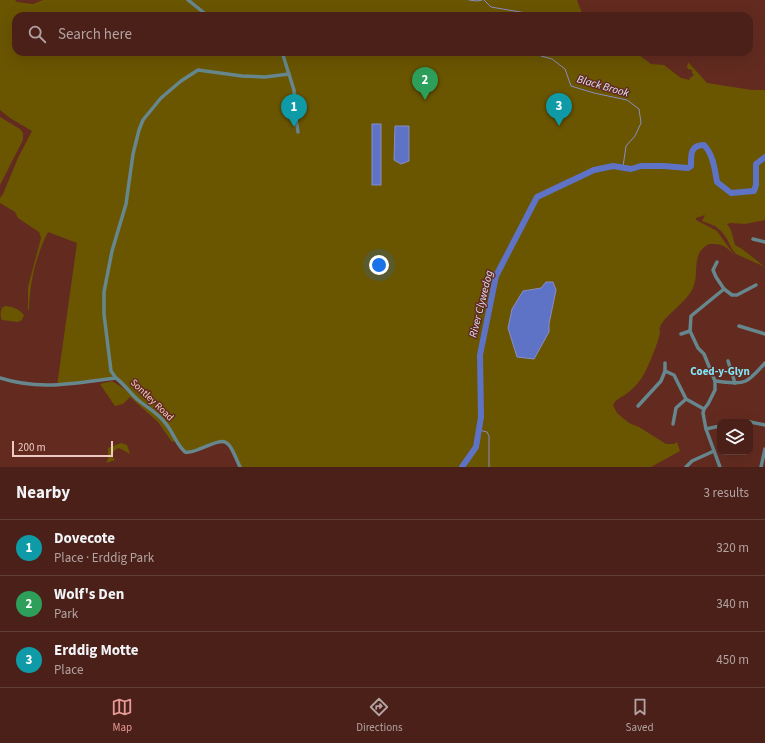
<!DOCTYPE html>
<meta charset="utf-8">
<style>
body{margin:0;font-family:"Source Sans 3",sans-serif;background:#542d25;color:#f1f3f6}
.controls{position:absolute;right:12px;bottom:12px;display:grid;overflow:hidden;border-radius:8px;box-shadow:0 4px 16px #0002}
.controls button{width:36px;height:36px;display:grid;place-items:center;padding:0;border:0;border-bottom:1px solid #613e37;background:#4a2018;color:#f1f3f6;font:20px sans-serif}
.scale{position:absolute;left:12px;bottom:10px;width:101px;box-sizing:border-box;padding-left:4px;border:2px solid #edc9c2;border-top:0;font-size:11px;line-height:14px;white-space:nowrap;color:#edc9c2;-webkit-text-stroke:3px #632b20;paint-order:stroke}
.you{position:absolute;left:379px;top:265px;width:14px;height:14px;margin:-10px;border:3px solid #fff;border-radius:50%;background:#1a73e8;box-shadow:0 0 0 6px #1a73e833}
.badge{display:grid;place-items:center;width:26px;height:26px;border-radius:50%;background:#e69b98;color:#fff;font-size:13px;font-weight:700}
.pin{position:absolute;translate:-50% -33px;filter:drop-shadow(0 1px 2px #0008)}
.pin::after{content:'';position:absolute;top:21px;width:14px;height:12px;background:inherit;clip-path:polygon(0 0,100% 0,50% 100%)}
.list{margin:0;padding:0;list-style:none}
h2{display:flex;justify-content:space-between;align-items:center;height:52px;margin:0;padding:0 16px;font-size:17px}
h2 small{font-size:13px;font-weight:400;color:#b2a3a2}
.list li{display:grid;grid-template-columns:26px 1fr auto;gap:12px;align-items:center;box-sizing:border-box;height:56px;padding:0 16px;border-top:1px solid #613e37}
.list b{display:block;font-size:15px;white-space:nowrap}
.list p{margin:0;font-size:13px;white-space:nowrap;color:#b2a3a2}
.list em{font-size:13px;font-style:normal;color:#b2a3a2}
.icon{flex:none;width:22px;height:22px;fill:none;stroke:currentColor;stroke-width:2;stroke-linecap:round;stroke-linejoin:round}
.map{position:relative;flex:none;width:765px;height:467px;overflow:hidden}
.search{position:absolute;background:#4a2018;box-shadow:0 4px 16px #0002;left:12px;right:12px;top:12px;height:44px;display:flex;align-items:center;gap:10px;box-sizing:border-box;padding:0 14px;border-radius:12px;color:#b2a3a2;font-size:15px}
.sheet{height:220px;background:#4a2018}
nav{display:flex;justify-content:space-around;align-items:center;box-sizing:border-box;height:56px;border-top:1px solid #613e37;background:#4a2018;font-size:11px;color:#b2a3a2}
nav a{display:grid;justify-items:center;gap:2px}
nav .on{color:#e69b98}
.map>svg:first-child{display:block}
.green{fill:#6a5500}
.water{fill:#5f73c6;stroke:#8a8dc5}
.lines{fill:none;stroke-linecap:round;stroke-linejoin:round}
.stream{stroke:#8a8dc5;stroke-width:1}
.river{stroke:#5f73c6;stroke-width:6}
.street{stroke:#66878e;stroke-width:3.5}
.labels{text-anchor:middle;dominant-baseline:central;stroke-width:3;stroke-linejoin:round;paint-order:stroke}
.street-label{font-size:10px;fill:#edc9c2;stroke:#632b20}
.water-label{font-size:11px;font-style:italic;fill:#dbe2f9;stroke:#632b20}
.neighbourhood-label{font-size:11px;font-weight:bold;fill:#81e8fc;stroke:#632b20}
</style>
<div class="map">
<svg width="765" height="467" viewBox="0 0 765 467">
<rect width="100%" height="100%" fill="#632b20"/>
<g class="green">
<path d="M0 0H15L17 2 33 4 43 0H577L583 16H16V52H635L651 64 664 65 681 78 690 80 689 76 690 78 694 75 692 73V70L688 69 687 67 688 62 707 83 752 90H765V220L745 224 731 223 727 224 731 230 735 245 742 249 765 267 736 254 732 249 727 239 722 232 715 226 702 221 705 215 696 218V220L717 231 734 255C725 245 722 244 709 244 690 254 700 273 693 288 687 302 664 316 660 327 659 329 660 331 660 333 658 343 647 371 641 379 637 384 632 390 626 394 620 398 616 399 613 405L617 413 629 423 639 427 666 444H674L677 442 680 451 651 467H240L231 446 221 441 191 452H185L167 424 137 399 116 378 57 386 77 243 48 232C35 258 30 282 29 310H28V287L41 238 39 232 18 218 15 212 0 203V198L3 194 18 158 32 131 10 118 0 110Z"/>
<polygon points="0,117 20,129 23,133 23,140 0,185"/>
<path d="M6 306C14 307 19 309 24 315L22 320 18 322 2 320C0 317 0 310 3 307Z"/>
<path d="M112 381C126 389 156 412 165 425 169 430 172 436 175 441L172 442 158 422 130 397 123 404 115 406 100 384Z"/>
<polygon points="121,443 127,445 130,454 119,448 116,449 111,455 115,460 106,463 108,459 108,448"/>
</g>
<g class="water">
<rect x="372" y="124" width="9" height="61"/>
<polygon points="395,126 409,126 409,161 401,164 394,160"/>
<polygon points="546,282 553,282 556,290 549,324 549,332 534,359 517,357 508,328 512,309 523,291 541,288"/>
</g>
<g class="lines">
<g class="stream">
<polyline points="469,0 477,1 482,0"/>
<polyline points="484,0 491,7 526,13 532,16"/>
<polyline points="539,52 541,56 552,59 565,69 571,86 594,93 627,100 639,109 641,123 635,136 626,146 623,167"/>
<polyline points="479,430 487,432 489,436 489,467"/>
</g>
<path class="river" d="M462 467 476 447 481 417 480 355 496 276 537 197 594 170 613 166 631 169 641 166H664L688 168 691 166C691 155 690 145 704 145 713 154 715 170 717 182L731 193 754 191 756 185V164L765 157"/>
<g class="street">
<polyline points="188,0 208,16"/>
<polyline points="282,52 294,90 295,112 298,132"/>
<polyline points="753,239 765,242"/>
<polyline points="717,262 713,270 716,277 724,289 691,316 690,331 698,348 704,354 715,381 715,390 708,404 704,409 703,413 706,429 720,467"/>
<polyline points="724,289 732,295 737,295 756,285"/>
<polyline points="739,326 765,334"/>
<polyline points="681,334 690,331"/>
<polyline points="728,361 735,383"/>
<polyline points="665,363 665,371"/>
<path d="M0 378C41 391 74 383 116 378 125 385 130 393 138 400 148 408 159 414 166 424 173 432 176 444 185 452 189 453 192 452 197 450 228 438 226 435 240 467"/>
<polyline points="116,378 111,371 104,314 104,292 112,251 126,204 133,154 139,130 143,120 161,98 181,81 198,70 242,76 265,77 289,74"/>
<path d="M715 381C745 384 745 386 765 363"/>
<polyline points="638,406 661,381 665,371 674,375 686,399 704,409"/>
<polyline points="737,422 750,422"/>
<polyline points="750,422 765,425"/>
<polyline points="673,424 676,408 686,399"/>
<polyline points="706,429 720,426"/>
<polyline points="686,467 692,461 714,451"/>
<polyline points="761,467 765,449"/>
</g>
</g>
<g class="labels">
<g class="street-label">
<text transform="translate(152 400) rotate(44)">Sontley Road</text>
</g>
<g class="water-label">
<text transform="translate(603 86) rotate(16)">Black Brook</text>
<text transform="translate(481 304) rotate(-76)">River Clywedog</text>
</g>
<g class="neighbourhood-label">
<text x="720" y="371">Coed-y-Glyn</text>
</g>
</g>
</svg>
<div class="controls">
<button><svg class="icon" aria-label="layers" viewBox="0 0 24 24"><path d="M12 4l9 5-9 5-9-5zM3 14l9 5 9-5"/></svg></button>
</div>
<div class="scale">200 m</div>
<div class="you"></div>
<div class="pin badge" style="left:294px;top:127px;background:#0f9aa8">1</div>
<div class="pin badge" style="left:425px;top:100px;background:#2e9e5b">2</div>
<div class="pin badge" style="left:559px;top:126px;background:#0f9aa8">3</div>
<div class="search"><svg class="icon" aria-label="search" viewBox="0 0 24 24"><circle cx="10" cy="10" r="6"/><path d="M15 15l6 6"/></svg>Search here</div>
</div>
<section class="sheet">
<h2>Nearby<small>3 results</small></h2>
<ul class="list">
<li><span class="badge" style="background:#0f9aa8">1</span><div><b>Dovecote</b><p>Place · Erddig Park</p></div><em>320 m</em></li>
<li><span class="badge" style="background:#2e9e5b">2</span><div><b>Wolf's Den</b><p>Park</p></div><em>340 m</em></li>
<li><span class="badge" style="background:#0f9aa8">3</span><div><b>Erddig Motte</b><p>Place</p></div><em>450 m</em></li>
</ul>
</section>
<nav>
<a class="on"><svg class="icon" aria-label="map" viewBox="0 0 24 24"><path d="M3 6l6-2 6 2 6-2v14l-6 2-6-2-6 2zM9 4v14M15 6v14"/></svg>Map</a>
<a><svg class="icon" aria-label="directions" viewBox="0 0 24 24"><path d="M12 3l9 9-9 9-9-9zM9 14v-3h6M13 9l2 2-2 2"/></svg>Directions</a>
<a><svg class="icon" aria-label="saved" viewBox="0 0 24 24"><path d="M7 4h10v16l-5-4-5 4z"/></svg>Saved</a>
</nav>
